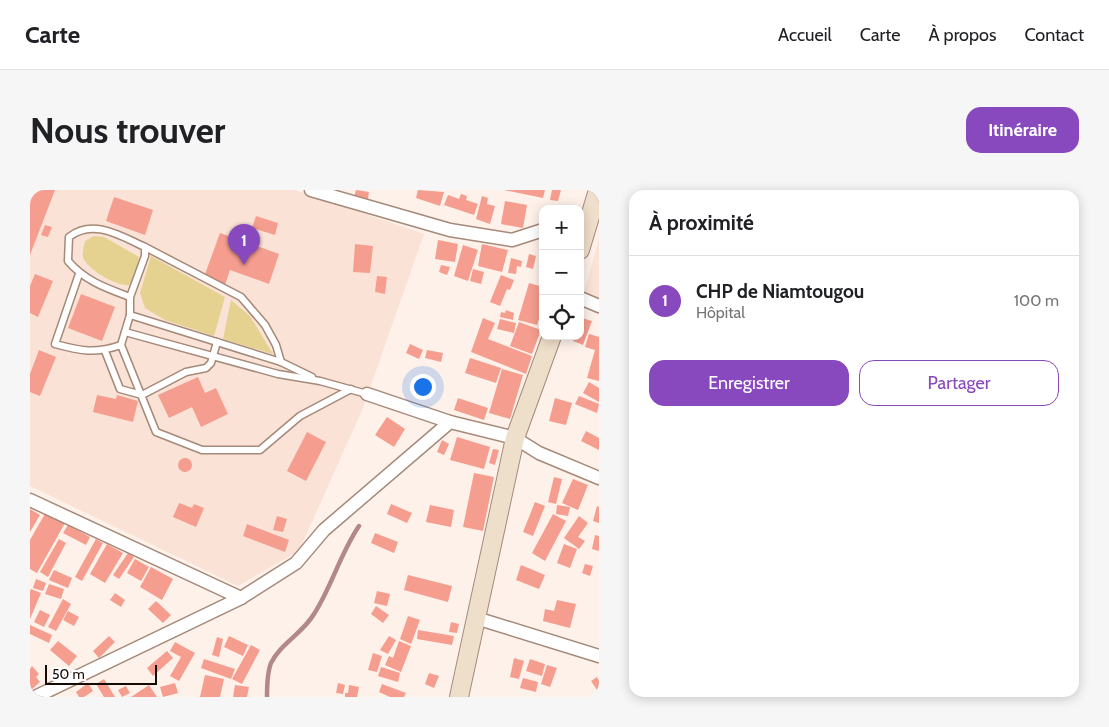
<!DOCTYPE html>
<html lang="fr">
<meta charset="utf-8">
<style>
body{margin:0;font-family:Cabin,sans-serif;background:#f6f6f6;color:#202124}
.controls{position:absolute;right:15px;top:15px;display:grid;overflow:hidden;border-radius:10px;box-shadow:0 2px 12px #0003}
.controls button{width:45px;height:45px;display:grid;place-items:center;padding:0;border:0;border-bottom:1px solid #e0e0e0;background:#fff;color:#202124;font:25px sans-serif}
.scale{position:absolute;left:15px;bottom:12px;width:112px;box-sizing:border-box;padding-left:5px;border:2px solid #150b06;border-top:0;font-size:14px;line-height:18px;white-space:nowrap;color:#150b06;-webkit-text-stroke:4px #fff;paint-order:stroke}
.you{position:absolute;left:392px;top:196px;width:18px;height:18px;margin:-12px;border:4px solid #fff;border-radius:50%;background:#1a73e8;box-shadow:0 0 0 8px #1a73e833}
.badge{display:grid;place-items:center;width:32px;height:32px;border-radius:50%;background:#8949be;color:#fff;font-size:16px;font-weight:700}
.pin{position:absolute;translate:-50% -41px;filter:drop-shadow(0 1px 2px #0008)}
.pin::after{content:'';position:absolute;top:26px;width:18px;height:15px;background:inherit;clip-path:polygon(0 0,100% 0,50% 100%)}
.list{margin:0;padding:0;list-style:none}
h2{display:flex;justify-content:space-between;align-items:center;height:65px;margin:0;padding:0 20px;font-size:21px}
h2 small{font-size:16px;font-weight:400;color:#757577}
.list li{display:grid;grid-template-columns:32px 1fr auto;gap:15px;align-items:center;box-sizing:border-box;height:90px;padding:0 20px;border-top:1px solid #e0e0e0}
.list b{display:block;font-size:19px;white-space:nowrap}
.list p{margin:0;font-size:16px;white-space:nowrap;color:#757577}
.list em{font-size:16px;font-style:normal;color:#757577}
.actions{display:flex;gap:10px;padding:15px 20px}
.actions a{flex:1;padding:11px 0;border:1px solid #8949be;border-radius:15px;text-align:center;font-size:18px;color:#8949be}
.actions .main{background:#8949be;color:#fff}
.icon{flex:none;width:28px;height:28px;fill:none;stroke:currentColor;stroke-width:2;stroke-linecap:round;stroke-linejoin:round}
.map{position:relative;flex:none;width:569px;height:507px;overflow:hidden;border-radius:15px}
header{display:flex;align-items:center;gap:30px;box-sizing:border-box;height:70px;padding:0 25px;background:#fff;border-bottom:1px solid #e0e0e0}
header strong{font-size:24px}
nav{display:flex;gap:28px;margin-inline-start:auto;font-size:18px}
.intro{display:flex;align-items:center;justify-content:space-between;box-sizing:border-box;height:120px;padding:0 30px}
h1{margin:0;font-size:35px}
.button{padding:12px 22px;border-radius:15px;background:#8949be;color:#fff;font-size:18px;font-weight:700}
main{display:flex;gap:30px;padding:0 30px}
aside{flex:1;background:#fff;border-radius:15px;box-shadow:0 2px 12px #0003}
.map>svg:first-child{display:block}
.built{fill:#fae3d6}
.green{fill:#e5d291}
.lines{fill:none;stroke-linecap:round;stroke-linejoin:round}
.stream{stroke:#b2888c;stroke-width:4.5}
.building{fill:#f59d8e}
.service-casing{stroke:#a58979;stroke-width:9}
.minor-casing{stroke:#a58979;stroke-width:15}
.secondary-casing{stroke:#a58979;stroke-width:20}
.service{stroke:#fff;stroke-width:6}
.minor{stroke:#fff;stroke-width:12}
.secondary{stroke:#eedfca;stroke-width:18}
</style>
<header>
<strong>Carte</strong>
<nav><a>Accueil</a><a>Carte</a><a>À propos</a><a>Contact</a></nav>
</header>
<div class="intro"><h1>Nous trouver</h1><a class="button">Itinéraire</a></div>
<main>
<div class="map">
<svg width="569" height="507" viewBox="0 0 569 507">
<rect width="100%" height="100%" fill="#fdf1ea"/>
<g class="built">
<polygon points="0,0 265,0 394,44 333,218 269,361 208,396 0,296"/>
<polygon points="569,48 569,125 551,114"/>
</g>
<g class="green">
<path d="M64 46 74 47 109 67 107 81 100 95C89 98 56 79 53 67 52 62 54 56 55 51Z"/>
<polygon points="121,66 195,107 184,146 135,130 115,118 110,103"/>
<polygon points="201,110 220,126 243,164 193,149"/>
</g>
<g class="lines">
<path class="stream" d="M237 507C237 496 237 483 241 473 251 453 273 443 284 424 302 396 310 364 329 336"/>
</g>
<g class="building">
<polygon points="3,0 25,0 0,65 0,7"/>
<polygon points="326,0 339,2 338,9 324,7"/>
<polygon points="388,0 414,2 410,16 386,8"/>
<polygon points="474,0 515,0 513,8"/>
<polygon points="522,0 531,0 528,11 520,10"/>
<polygon points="431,4 437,6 436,10 448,14 444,25 414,15 418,5 429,9"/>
<polygon points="452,6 458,8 457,14 465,16 460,34 446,29"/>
<polygon points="84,7 123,20 115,45 76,31"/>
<polygon points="475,11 497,15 493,38 471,34"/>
<polygon points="226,26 248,33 245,45 222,38"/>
<polygon points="15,35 22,37 18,47 11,45"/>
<polygon points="190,43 249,64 239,94 200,80 195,95 174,87"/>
<polygon points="408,50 428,54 425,72 405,69"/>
<polygon points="325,54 343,56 340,83 323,82"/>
<polygon points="452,54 478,60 472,82 448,76"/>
<polygon points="433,55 448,60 438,91 424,86"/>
<polygon points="499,64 506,66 503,79 496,77"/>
<polygon points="481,68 492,71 491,77 487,76 486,84 478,83"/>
<polygon points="411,75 420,77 417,85 409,82"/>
<polygon points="443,79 454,82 451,94 440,91"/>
<polygon points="5,84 23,91 8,127 0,123 0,96"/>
<polygon points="471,85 484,90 480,100 477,99 470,116 460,112"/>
<polygon points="347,86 357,87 355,104 345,102"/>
<polygon points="499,93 513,97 513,117 507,135 488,130"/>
<polygon points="51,104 85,117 72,151 38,138"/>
<polygon points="476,120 484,123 483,130 470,127 471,122 475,123"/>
<polygon points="453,128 465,133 458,149 502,166 496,184 441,162"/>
<polygon points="552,128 562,131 553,155 543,151 545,146 550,146"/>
<polygon points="470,129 486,133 484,143 467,139"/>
<polygon points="489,132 511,140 502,164 480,156"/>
<polygon points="559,144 569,147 569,191 557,188 565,160 555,157"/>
<polygon points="380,154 393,160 389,169 376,163"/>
<polygon points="9,160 26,167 10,206 0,202 0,184"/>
<polygon points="397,160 413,163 411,172 395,168"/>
<polygon points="440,168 471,178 466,193 435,183"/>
<polygon points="472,179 493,185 480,229 459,223"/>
<polygon points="168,187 175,203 186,198 198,224 171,237 162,217 139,228 128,205"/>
<polygon points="559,192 569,198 569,212 553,203"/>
<polygon points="67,205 86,209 87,205 108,211 103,232 63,222"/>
<polygon points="549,206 569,214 567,223 545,214"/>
<polygon points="428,208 458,218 454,230 424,220"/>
<polygon points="525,208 542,213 536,235 519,231"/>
<polygon points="357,227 375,239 364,257 345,245"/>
<polygon points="556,241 569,248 569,260 551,251"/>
<polygon points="277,242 296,252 276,291 257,281"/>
<polygon points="427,247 460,257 454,279 420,270"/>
<polygon points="412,250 419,254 414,265 407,262"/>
<polygon points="463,259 469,260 465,275 459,273"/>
<circle cx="155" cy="275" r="7"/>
<polygon points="444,283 464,287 453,341 433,337"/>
<polygon points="524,287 532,289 526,314 518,312"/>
<polygon points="543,289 558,295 548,320 532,313"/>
<polygon points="505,312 515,316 503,346 493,342"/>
<polygon points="149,313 162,318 164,314 174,318 166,337 143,327"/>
<polygon points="361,314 382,323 377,333 357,324"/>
<polygon points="400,315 424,320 421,337 396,332"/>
<polygon points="527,315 540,317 538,326 526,324"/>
<polygon points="567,316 569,317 569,333 563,331"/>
<polygon points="0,319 10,325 0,342"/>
<polygon points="16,322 35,333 7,383 0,379 0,350"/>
<polygon points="523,324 536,331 515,371 502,363"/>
<polygon points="247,326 257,329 253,342 243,340"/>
<polygon points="549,326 558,333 548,347 555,351 549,359 534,348"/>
<polygon points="217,334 259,350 255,362 213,346"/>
<polygon points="38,335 60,347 56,355 33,343"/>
<polygon points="345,343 368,352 364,363 341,353"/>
<polygon points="565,345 569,346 569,361 562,359"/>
<polygon points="29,349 36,353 18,387 10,382"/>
<polygon points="66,349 73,353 52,391 45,387"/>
<polygon points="77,354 93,363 75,393 60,384"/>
<polygon points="534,354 547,359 540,378 527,373"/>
<polygon points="98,363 104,367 89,389 83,385"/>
<polygon points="105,369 119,377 111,391 97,383"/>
<polygon points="555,374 563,376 560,386 552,383"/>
<polygon points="491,375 515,385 509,399 486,390"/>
<polygon points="121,377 143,389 132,410 110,397"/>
<polygon points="24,380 42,388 38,398 19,390"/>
<polygon points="378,385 422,396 418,412 374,400"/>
<polygon points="6,389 16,393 13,401 3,398"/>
<polygon points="19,394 34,399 31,409 15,404"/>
<polygon points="1,399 11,403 0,429 0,401"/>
<polygon points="347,401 360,404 357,416 344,413"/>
<polygon points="85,403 95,410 91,417 80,410"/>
<polygon points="33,409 41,414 26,441 18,437"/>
<polygon points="527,410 546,414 540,438 513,431 515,419 524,421"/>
<polygon points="126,411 141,425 133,433 118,419"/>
<polygon points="346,416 359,425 353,433 341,424"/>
<polygon points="10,420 20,425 14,437 4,432"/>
<polygon points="38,421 49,427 44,436 33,430"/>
<polygon points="378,426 390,430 381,454 370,449"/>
<polygon points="421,432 429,434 427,443 419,442"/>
<polygon points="0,435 22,445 19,453 0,444"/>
<polygon points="388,440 424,446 422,455 387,449"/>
<polygon points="79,446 85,452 69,468 63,461"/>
<polygon points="199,446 218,455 213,466 194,457"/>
<polygon points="359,446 366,450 358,464 350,460"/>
<polygon points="187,447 193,449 189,467 182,465"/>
<polygon points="28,451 47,466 39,476 20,460"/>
<polygon points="369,451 381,456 371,482 355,475 359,466 363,468"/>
<polygon points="145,452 165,463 149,491 140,486 151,467 140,461"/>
<polygon points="221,455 230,460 212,494 202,489"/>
<polygon points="137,461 143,468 123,486 117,478"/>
<polygon points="343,463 352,466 347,482 338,480"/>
<polygon points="484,468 494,471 489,489 480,487"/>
<polygon points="174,469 205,479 201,489 171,478"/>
<polygon points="500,469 515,474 512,486 496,481"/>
<polygon points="517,475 527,478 520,497 511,494"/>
<polygon points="2,476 9,484 6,487 10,492 0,501 0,479"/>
<polygon points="351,477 370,483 368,492 348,486"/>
<polygon points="399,483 409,486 404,498 395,494"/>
<polygon points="175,485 194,489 190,507 170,507"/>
<polygon points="567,487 569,491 569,503 561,491"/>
<polygon points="493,488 508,492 506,502 490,498"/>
<polygon points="74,489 85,507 74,507 66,494"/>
<polygon points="58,493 63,501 54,507 49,507 46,502"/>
<polygon points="145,493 148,503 133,507 130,497"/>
<polygon points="308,493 315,495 313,504 306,503"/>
<polygon points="352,494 376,503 374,507 360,507 349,502"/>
<polygon points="119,495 127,507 101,507"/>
<polygon points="205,495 219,497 217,507 203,507"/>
<polygon points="319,495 329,497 327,507 315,507 315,503 318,503"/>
<polygon points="96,496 100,503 92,507 88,500"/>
</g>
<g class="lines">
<defs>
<g id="service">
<polyline points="115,57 211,107 235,135 246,155 251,172"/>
<path d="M49 84 25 154C51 161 65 164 91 155"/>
<path d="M100 107C76 98 55 91 38 71L39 47C63 28 91 46 115 57V66L100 107V125L91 155 126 242 172 260H230L270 226 321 199"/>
<polyline points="100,125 251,172 282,187"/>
<polyline points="95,142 248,184 290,191 337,204"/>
<polyline points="75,161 90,199 112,205 156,182 176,178 181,173 187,152"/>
</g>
<g id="minor">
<polyline points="281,0 420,40 482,50 513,40"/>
<polyline points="550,108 569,116"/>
<polyline points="337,204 420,232 485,248 509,263 569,288"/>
<polyline points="0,310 211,408"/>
<polyline points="446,428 569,466"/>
<polyline points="5,507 211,408 266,373 294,340 420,232"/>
</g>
<g id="secondary">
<polyline points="550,60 568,0"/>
<polyline points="429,507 485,248 522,146"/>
</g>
</defs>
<use href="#service" class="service-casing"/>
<use href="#minor" class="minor-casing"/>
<use href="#secondary" class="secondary-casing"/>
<use href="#service" class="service"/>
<use href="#minor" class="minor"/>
<use href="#secondary" class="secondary"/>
</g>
</svg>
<div class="controls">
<button>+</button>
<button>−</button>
<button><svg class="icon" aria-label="locate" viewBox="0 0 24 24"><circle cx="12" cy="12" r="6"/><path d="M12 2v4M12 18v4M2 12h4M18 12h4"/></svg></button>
</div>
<div class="scale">50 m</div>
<div class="you"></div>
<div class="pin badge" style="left:214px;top:75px">1</div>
</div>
<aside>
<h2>À proximité<small></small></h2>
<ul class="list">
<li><span class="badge">1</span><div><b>CHP de Niamtougou</b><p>Hôpital</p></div><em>100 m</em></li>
</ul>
<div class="actions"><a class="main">Enregistrer</a><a>Partager</a></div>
</aside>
</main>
